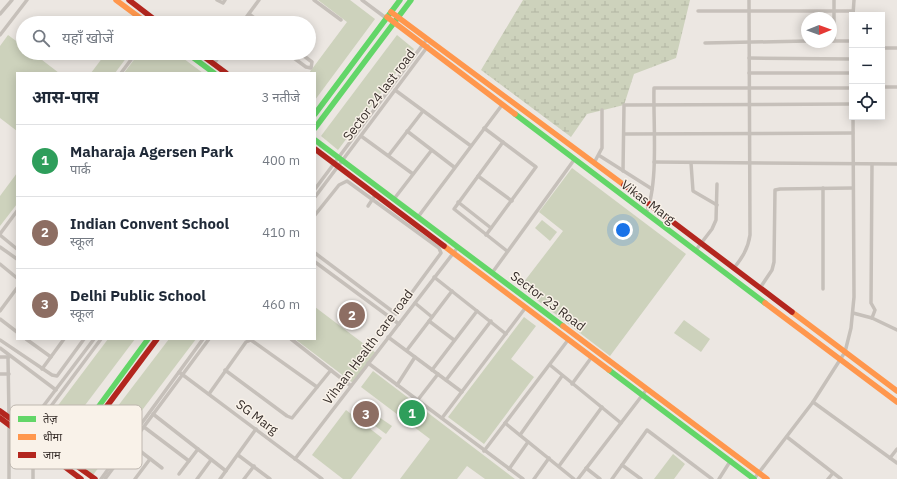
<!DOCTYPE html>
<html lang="hi">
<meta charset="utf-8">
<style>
body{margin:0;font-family:"IBM Plex Sans","Noto Sans Devanagari",sans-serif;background:#f2f2f3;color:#1f2937}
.controls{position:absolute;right:12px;top:12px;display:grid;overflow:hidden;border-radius:0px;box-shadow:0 2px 10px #0003}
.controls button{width:36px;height:36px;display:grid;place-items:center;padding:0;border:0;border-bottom:1px solid #e0e1e3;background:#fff;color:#1f2937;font:20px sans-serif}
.compass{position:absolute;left:801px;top:12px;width:36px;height:36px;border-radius:50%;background:#fff;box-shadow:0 2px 10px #0003;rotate:89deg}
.you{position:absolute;left:623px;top:230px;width:14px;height:14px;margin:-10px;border:3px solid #fff;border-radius:50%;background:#1a73e8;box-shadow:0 0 0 6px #1a73e833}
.badge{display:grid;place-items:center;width:26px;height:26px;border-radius:50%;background:#b45309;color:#fff;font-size:13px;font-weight:700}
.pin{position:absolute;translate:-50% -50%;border:2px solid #fff;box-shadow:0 1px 4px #0006}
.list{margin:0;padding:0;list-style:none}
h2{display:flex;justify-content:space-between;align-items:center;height:52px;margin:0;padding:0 16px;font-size:17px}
h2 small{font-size:13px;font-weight:400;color:#747a83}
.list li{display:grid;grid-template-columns:26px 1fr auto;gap:12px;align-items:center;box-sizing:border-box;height:72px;padding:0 16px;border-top:1px solid #e0e1e3}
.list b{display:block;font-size:15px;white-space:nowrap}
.list p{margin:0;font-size:13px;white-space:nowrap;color:#747a83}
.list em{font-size:13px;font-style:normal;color:#747a83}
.icon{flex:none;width:22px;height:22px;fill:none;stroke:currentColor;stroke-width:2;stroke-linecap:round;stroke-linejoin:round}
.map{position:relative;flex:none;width:897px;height:479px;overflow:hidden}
.search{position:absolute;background:#fff;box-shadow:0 2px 10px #0003;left:16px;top:16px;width:300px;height:44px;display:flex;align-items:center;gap:10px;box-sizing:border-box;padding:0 14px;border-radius:22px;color:#747a83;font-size:15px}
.panel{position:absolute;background:#fff;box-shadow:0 2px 10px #0003;left:16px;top:72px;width:300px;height:268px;border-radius:0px}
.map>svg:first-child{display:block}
.wetland{fill:url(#wetland-marsh)}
.park{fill:#cdd2bc}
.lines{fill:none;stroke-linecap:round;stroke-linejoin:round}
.street{stroke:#c6c0ba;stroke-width:3.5}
.fast{stroke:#63d668;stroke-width:5.5}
.slow{stroke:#ff974d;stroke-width:5.5}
.jam{stroke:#b3261e;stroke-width:5.5}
.labels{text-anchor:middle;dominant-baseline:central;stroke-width:3;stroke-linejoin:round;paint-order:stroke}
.street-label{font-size:13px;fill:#362d29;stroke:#f9f2e9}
.key{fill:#f9f2e9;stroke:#beb7af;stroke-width:1}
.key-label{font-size:11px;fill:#362d29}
</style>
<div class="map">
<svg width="897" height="479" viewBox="0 0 897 479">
<defs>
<pattern id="wetland-marsh" width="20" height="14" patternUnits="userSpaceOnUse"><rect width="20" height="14" fill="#cdd2bc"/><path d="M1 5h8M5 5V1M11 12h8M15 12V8" fill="none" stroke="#b1b5a2"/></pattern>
</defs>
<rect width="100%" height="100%" fill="#ece7e2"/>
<polygon class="wetland" points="523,0 690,0 676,58 634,74 624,105 587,114 571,137 481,70"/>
<g class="park">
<polygon points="318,0 350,0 375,19 315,100 315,73 309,73 347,22"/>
<polygon points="8,35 23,46 23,53 33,53 59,73 17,73 17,131 0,118 0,46"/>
<polygon points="397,35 414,49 338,150 321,136"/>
<polygon points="106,53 130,53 115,73 91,73"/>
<polygon points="139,53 176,53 203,73 124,73"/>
<polygon points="572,168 686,254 610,356 520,287 563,231 539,212"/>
<polygon points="17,173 17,204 0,226 0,196"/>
<polygon points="542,220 557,232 550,241 535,228"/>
<polygon points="315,307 376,353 353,383 295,339 315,339"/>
<polygon points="524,317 536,326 511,359 534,377 484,444 448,417"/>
<polygon points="684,320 710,339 701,352 674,333"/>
<polygon points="108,339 135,339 55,445 38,432"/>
<polygon points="169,339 196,339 93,475 76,461"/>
<polygon points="373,371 515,479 485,479 467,466 457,479 400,479 430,439 361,387"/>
<polygon points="360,403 375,414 370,422 354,410"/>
<polygon points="346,410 382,438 351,479 343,479 312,455"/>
<polygon points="376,415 392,426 386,434 371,423"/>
<polygon points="673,454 685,464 674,479 654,479"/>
</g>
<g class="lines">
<g class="street">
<polyline points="217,0 223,3 225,0"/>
<polyline points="314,0 341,20"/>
<polyline points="362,0 386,18"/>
<polyline points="698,11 853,11"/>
<polyline points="0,14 12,0"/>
<polyline points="249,14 261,23"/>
<polyline points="853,15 854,0"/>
<polyline points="242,23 259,0"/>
<polyline points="0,35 27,0"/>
<polyline points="831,41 852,41"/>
<polyline points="834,41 834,0"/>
<polyline points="705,43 807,41"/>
<polyline points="882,48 897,48"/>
<polyline points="287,53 306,67 311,68 312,62 300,53"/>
<polyline points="749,58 852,59"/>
<polyline points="214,64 221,53"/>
<polyline points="121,73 136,53"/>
<polyline points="749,73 852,73"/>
<polyline points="882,87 897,87"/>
<polyline points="395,90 471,146"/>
<polyline points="484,128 536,167 486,235"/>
<polyline points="407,131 454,167"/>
<polyline points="624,134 853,133"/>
<polyline points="361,136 413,174"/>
<polyline points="503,142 454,209 507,251"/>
<polyline points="389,155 423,111"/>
<polyline points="600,156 652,189"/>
<polyline points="654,162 897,164"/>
<polyline points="594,163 602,148 602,110"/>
<polyline points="691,163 693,191 717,205"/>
<polyline points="872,164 871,303 875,310 872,318"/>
<polyline points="623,171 624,105 852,104"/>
<polyline points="478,176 512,201"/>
<polyline points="823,188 823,289"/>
<polyline points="315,189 427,39"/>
<polyline points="315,197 428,46"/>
<polyline points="394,199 431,151"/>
<polyline points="458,202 491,228"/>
<polyline points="368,206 374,197"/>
<path d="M646 213C659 184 653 122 654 88H852"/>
<polyline points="315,215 339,185 347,181 439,248 441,253 396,314 315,253"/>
<polyline points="418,217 502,105"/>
<polyline points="0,234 17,211"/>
<polyline points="0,235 17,249"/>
<polyline points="0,247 17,259"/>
<polyline points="696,250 712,229 716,220 717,184"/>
<polyline points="315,262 399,324"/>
<polyline points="0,264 17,278"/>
<path d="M734 268C742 258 748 249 750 235L749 0"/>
<polyline points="492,273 574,160"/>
<polyline points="434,277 506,334"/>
<polyline points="760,288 772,270 774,262 775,190 780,189 853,188"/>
<polyline points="415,303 432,317"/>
<polyline points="0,311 17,288"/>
<polyline points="853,313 872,318 897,330"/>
<polyline points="0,319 17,332"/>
<polyline points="429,321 454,340"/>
<polyline points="388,337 462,392"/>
<polyline points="26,339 51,357"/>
<polyline points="291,339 351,386"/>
<polyline points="0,340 52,375 57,376 84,339"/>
<polyline points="0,348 56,390"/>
<polyline points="407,350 452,291"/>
<polyline points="0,357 9,357"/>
<polyline points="8,357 9,417"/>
<polyline points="368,363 523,479"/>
<polyline points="550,365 621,423"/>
<polyline points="42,369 64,339"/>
<polyline points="225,370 287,416 292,418 331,370"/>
<polyline points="432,370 477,311"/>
<polyline points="179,372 322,479"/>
<polyline points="0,374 9,374"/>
<polyline points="446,380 491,321"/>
<polyline points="572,384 591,358"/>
<polyline points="397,385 415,357"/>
<polyline points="209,394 246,342 251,340 317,387"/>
<polyline points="417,401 438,374"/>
<polyline points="813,402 897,463"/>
<polyline points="153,414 226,471"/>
<polyline points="442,418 526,307"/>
<polyline points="505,423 574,479"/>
<polyline points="144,427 189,461"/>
<polyline points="26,429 94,339"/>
<polyline points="31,433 101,339"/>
<polyline points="520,435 562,376"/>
<polyline points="787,437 841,479"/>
<polyline points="33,443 33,479"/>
<polyline points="131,444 162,468"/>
<polyline points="484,451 568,340"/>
<polyline points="238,455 270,479"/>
<polyline points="890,458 897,449"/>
<polyline points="295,459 458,247"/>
<polyline points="622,465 641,479"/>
<polyline points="559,466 602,407"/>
<polyline points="586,468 600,479"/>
<polyline points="509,469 528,442"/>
<polyline points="179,474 198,449"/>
<polyline points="9,479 9,425"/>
<polyline points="101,479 203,339"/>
<polyline points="105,479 209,339"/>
<polyline points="135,479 150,459"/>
<polyline points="197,479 211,460"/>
<polyline points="220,479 256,429"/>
<polyline points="244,479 254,466"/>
<polyline points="534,479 549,458"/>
<polyline points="578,479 647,389"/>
<polyline points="612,479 647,430 712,479"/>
<polyline points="719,479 731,460"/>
<polyline points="754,479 813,402 845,352 851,328 854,297 853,117"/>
<polyline points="828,479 833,473"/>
</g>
<g class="fast">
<polyline points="187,53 214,73"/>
<polyline points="315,114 400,0"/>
<polyline points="515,114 765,303"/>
<polyline points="315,128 411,0"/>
<polyline points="315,140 563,326"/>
<polyline points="609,370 754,479"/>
<polyline points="58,462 148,339"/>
</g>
<g class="slow">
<polyline points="116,0 147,23"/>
<polyline points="391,12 624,185"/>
<polyline points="387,17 515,114"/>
<polyline points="444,246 609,370"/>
<polyline points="765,303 897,402"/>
<polyline points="792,312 897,391"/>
<polyline points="563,326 767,479"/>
</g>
<g class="jam">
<polyline points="129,0 159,23"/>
<polyline points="199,53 226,73"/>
<polyline points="315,149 444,246"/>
<polyline points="624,185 792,312"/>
<polyline points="0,411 95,479"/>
<polyline points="0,418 81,479"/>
<polyline points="63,465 157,339"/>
</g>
</g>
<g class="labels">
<g class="street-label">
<text transform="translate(379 95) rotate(-53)">Sector 24 last road</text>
<text transform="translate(648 202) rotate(37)">Vikas Marg</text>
<text transform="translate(548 301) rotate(37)">Sector 23 Road</text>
<text transform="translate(368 347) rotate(-53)">Vihaan Health care road</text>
<text transform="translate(257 417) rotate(37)">SG Marg</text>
</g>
</g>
<rect x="10" y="405" width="132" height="64" rx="6" class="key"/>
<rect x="18" y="416" width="18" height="6" fill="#63d668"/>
<rect x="18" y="434" width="18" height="6" fill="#ff974d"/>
<rect x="18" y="452" width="18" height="6" fill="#b3261e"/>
<g class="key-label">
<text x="43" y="423">तेज़</text>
<text x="43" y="441">धीमा</text>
<text x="43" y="459">जाम</text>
</g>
</svg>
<div class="controls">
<button>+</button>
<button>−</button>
<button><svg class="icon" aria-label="locate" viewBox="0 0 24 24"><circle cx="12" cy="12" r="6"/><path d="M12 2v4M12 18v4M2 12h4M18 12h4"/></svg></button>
</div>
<svg class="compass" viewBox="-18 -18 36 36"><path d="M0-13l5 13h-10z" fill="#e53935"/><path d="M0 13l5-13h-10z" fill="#747a83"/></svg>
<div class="you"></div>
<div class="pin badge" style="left:412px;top:413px;background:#2e9e5b">1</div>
<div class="pin badge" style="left:352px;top:315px;background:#8d6e63">2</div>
<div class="pin badge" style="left:366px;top:414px;background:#8d6e63">3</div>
<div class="search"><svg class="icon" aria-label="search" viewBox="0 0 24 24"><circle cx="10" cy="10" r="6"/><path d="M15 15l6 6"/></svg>यहाँ खोजें</div>
<section class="panel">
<h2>आस-पास<small>3 नतीजे</small></h2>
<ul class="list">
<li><span class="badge" style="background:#2e9e5b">1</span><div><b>Maharaja Agersen Park</b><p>पार्क</p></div><em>400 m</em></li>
<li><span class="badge" style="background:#8d6e63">2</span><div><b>Indian Convent School</b><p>स्कूल</p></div><em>410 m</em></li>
<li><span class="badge" style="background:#8d6e63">3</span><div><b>Delhi Public School</b><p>स्कूल</p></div><em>460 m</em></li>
</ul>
</section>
</div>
